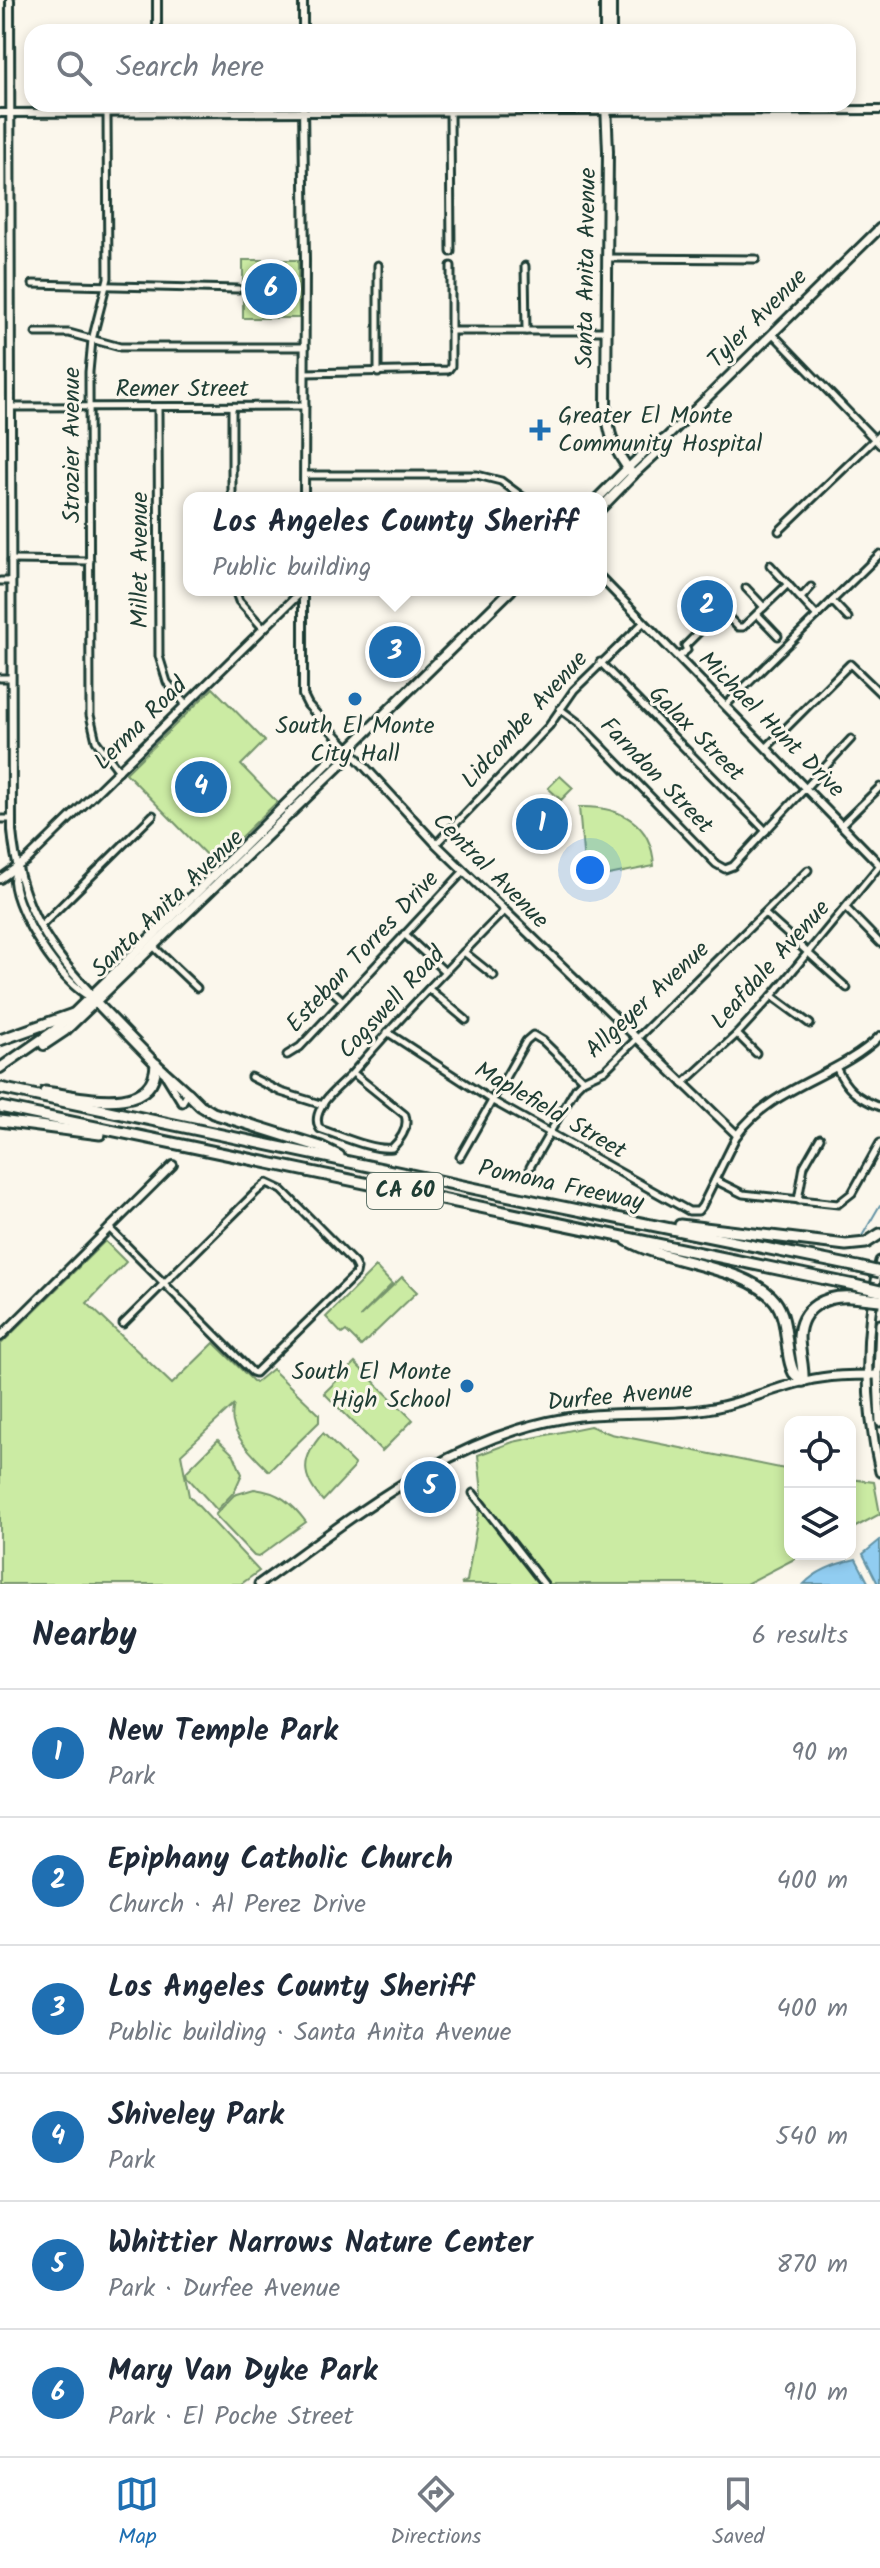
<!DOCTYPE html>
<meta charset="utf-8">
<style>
body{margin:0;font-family:Kalam,sans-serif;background:#f6f6f7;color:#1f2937}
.controls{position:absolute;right:24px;bottom:24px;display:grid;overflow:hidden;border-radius:16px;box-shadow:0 4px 12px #0003}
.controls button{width:72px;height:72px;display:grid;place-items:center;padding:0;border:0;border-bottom:2px solid #e0e1e3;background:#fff;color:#1f2937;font:40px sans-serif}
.you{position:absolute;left:590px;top:870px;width:28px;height:28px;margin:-20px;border:6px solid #fff;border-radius:50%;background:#1a73e8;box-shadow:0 0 0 12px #1a73e833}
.badge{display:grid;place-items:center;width:52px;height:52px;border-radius:50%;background:#1f6fb2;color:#fff;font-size:26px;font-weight:700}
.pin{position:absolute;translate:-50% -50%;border:4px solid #fff;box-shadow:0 2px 8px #0006}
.popup{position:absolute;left:183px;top:492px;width:424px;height:104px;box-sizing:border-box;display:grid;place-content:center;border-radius:16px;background:#fff;filter:drop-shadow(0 2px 6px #0005);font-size:26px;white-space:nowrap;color:#747a83}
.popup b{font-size:30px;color:#1f2937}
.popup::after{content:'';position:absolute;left:50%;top:100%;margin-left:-16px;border:16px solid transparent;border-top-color:#fff}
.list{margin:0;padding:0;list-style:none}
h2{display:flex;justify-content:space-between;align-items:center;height:104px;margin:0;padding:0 32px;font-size:34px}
h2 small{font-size:26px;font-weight:400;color:#747a83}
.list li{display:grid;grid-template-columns:52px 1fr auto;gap:24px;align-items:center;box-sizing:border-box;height:128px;padding:0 32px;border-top:2px solid #e0e1e3}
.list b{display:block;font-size:30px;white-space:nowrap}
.list p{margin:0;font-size:26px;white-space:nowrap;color:#747a83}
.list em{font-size:26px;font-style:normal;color:#747a83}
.icon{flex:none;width:44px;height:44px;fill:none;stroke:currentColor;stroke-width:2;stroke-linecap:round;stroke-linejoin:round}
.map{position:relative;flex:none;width:880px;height:1584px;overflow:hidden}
.search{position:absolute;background:#fff;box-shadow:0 4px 12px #0003;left:24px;right:24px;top:24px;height:88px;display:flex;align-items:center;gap:20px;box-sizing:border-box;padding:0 28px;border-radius:24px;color:#747a83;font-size:30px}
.sheet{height:872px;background:#fff}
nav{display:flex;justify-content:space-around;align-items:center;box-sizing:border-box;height:112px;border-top:2px solid #e0e1e3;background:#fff;font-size:22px;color:#747a83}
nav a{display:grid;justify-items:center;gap:4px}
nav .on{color:#1f6fb2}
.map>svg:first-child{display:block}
.green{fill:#cbeba3;stroke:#75946c;stroke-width:2}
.water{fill:#91cdf1;stroke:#6393a5;stroke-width:2}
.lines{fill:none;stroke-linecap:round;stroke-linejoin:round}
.stream{stroke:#6393a5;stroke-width:2}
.minor-casing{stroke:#1f3d34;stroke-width:11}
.tertiary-casing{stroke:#1f3d34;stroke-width:12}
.secondary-casing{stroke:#1f3d34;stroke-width:13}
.primary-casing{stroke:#1f3d34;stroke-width:14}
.motorway-casing{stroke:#1f3d34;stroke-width:15}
.minor{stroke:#fbf7ec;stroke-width:5}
.tertiary{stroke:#fbf7ec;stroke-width:6}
.secondary{stroke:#fbf7ec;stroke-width:7}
.primary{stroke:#fbf7ec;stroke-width:8}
.motorway{stroke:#fbf7ec;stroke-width:9}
.motorway-bridge-casing{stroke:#1f3d34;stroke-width:15;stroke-linecap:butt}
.motorway-bridge{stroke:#fbf7ec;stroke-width:9}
.poi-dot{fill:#1f6fb2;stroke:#fbf7ec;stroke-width:3}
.labels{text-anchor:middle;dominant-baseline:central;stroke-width:6;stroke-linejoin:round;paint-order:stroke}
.shield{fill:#fbf7ec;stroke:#61756b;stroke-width:2}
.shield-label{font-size:22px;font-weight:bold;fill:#1f3d34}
.street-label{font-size:24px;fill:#1f3d34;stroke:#fbf7ec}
.poi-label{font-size:24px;fill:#1f3d34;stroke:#fbf7ec;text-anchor:start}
</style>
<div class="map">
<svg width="880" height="1584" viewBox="0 0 880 1584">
<rect width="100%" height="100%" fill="#fbf7ec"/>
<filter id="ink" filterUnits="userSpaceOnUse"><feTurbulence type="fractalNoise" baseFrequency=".0125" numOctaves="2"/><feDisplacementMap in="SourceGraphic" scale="16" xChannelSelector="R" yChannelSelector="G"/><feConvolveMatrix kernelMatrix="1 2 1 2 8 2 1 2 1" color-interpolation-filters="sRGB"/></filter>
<g filter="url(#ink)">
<g class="green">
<polygon points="243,260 298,260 299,318 243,318"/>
<polygon points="213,688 265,741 241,765 277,802 214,863 126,773"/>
<polygon points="560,776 573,788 561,800 548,788"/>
<path d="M579 807C619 806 652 822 654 866L589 879 585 875Z"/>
<path d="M105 1241 126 1262 87 1303 172 1384 214 1343 255 1383 272 1369 319 1414V1422L269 1471C252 1454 225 1431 234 1405L181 1454 189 1496 259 1571 241 1584H0V1345Z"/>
<polygon points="376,1267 392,1284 360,1317 402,1277 417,1292 361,1346 346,1331 342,1334 326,1317"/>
<polygon points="355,1363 413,1420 382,1451 324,1393"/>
<polygon points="590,1426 611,1434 790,1470 790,1554 804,1554 746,1584 461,1584 467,1581 482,1493 478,1455 513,1442"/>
<path d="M323 1433 354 1464 353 1469 323 1501C300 1476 301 1458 323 1433Z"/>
<polygon points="218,1440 234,1455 242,1474 234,1492 217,1510 187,1477 186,1472"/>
<polygon points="850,1479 874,1482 880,1514 850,1530"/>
<path d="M254 1489C279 1492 291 1502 306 1522L258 1557 254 1556 215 1515 234 1495Z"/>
</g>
<g class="water">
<polygon points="880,1540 880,1584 878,1584 863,1554"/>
<path d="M856 1559 869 1584H804C817 1570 838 1563 856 1559Z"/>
</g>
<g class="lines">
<polyline class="stream" points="862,1236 880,1205"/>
<defs>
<g id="minor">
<polyline points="450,112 451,252"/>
<polyline points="107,113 108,278 92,340 89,372 90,715 96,741 119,771"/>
<polyline points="608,258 756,259"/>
<polyline points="378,265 378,373"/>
<polyline points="525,266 526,331"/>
<polyline points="33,284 238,289"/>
<polyline points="451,331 606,331"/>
<polyline points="36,333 69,333 120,347 305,347"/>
<polyline points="773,334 880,445"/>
<polyline points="305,373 448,370 451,366 451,266"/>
<polyline points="11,407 305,406"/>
<polyline points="158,407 159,656 167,682 186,705"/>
<polyline points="232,407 232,498"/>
<polyline points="305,475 477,475 501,481 524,498"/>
<polyline points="779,531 880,434"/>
<polyline points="11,560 90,561"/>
<polyline points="770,565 817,616"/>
<polyline points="0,581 11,581"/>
<polyline points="746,588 764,607"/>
<polyline points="235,590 239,601 264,629"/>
<polyline points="801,598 811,587"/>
<polyline points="832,601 848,618"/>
<polyline points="723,612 738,627 743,627 788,584"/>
<polyline points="757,614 778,636"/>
<polyline points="678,657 687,650 685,646 699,632"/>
<polyline points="600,662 766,831"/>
<polyline points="0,678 11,678"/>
<polyline points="726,705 880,554"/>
<polyline points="560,709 580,724 716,864 725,869 733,866 851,739"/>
<polyline points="767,747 850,664 880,693"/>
<polyline points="0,819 12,819"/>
<polyline points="842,824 880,787"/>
<polyline points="436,844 549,726 574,690 644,622"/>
<polyline points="846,908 880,943"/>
<polyline points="765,914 847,988"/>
<polyline points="40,927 153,815"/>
<polyline points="404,934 444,971"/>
<polyline points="153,946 197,988"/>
<polyline points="464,952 494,976"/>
<polyline points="327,986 342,1000"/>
<polyline points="429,989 466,1020"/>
<polyline points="772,996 810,1024"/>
<polyline points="387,1032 491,1100 689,1211 698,1211 702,1206 737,1135"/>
<polyline points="737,1034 756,1053"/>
<polyline points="287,1055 300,1047 463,872"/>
<path d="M836 1067C846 1089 857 1098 880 1107"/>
<path d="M353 1073 405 1115C409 1127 401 1139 392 1148 373 1151 339 1135 320 1129 314 1120 319 1110 325 1101 333 1090 346 1081 355 1070 402 1015 453 963 504 911"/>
<polyline points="166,1077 182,1103 188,1093"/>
<polyline points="251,1077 281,1092 323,1105"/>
<polyline points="683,1084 737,1034 772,996 880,865"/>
<polyline points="460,1157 526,1041 533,1035 543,1041 583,1080"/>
<polyline points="530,1167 576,1087 583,1080 605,1070 808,870"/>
<polyline points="715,1180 743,1194 838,1204 852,1193 880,1143"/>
<polyline points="798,1200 804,1166 820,1138"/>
<polyline points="109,1228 252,1372 255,1373 356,1274 357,1269 354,1263 282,1190 267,1183 256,1192 123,1324"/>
<polyline points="473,1493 544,1584"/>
</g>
<g id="tertiary">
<path d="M10 0 12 831C18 896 43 943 88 990L91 997"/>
<polyline points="157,0 157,32"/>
<polyline points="303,0 303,32"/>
<polyline points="303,104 305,261 304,498"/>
<polyline points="0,113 880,110"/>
<polyline points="601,578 880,865"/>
<path d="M303 590V695L308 705 436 844 737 1135C772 1086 839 1077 880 1036"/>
<path d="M16 868C16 872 14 876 14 881 16 913 61 984 91 997"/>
<polyline points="0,879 27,860 303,590"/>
<polyline points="0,1337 173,1165"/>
</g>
<g id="secondary">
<polyline points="628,468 652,445 665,439 880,228"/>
<polyline points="633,475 660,450 665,439"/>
<path d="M880 1261C864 1330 864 1403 880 1472"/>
<polyline points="880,1324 878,1375 880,1422"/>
<path d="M259 1584C355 1516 448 1438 566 1418 611 1410 655 1416 700 1410 736 1406 770 1389 805 1381 829 1375 853 1375 878 1375"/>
</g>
<g id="primary">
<polyline points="605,0 605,32"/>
<polyline points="611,32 611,0"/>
<polyline points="598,498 628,468"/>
<path d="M601 508 633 475C615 452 608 435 606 405L608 151 606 104"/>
<polyline points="94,1000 156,1064 188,1093"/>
<polyline points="44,1045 65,1031 346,759 349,749"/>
<polyline points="0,1068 55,1030 73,1014 340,751 349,749 511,590"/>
</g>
<g id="motorway">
<polyline points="0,1040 73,1014"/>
<polyline points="0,1088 543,1203 858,1267"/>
<path d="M45 1092C79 1096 154 1118 156 1064"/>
<polyline points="188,1093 200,1105 213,1113 321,1147 339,1156"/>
<polyline points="0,1107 854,1285"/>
<polyline points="0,1121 100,1134"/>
<polyline points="680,1225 846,1245 866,1243 880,1234"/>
<path d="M627 1240C668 1264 747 1266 775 1301 790 1320 784 1355 794 1373 796 1376 800 1378 803 1381"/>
<path d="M803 1381C804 1366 799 1352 799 1337 800 1307 826 1295 852 1297"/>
</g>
</defs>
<use href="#minor" class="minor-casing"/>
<use href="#tertiary" class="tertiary-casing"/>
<use href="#secondary" class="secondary-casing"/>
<use href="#primary" class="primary-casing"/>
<use href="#motorway" class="motorway-casing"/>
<use href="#minor" class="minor"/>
<use href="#tertiary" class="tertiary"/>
<use href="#secondary" class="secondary"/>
<use href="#primary" class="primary"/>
<use href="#motorway" class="motorway"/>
<defs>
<g id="motorway-bridge">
<polyline points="858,1267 880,1272"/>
<polyline points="854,1285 880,1291"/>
<polyline points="852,1297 880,1300"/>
</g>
</defs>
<use href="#motorway-bridge" class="motorway-bridge-casing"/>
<use href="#motorway-bridge" class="motorway-bridge"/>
</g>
</g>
<g class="poi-dot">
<path d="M536 418h8v8h8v8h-8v8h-8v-8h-8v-8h8z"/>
<circle cx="355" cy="699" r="8"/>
<circle cx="467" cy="1386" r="8"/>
</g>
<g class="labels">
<rect class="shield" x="367" y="1173" width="76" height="36" rx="6"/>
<g class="shield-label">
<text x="405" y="1191">CA 60</text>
</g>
<g class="street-label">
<text transform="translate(587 268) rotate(-89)">Santa Anita Avenue</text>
<text transform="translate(758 319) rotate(-45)">Tyler Avenue</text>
<text x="182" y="389">Remer Street</text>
<text transform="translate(72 445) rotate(-90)">Strozier Avenue</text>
<text transform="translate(140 560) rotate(-90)">Millet Avenue</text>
<text transform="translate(525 720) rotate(-48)">Lidcombe Avenue</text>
<text transform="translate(141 724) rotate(-45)">Lerma Road</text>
<text transform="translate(771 725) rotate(45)">Michael Hunt Drive</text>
<text transform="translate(696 734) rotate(45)">Galax Street</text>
<text transform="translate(656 776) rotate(46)">Farndon Street</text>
<text transform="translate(490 871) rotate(45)">Central Avenue</text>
<text transform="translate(168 904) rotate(-44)">Santa Anita Avenue</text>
<text transform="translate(363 952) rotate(-47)">Esteban Torres Drive</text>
<text transform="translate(771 965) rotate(-48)">Leafdale Avenue</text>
<text transform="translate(648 1000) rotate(-43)">Allgeyer Avenue</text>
<text transform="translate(392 1003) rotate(-47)">Cogswell Road</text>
<text transform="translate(550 1111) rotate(30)">Maplefield Street</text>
<text transform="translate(561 1186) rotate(12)">Pomona Freeway</text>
<text transform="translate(620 1397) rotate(-5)">Durfee Avenue</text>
</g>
<g class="poi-label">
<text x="558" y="416">Greater El Monte<tspan x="558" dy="28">Community Hospital</tspan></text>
<text x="355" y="726" text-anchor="middle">South El Monte<tspan x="355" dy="28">City Hall</tspan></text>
<text x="451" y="1372" text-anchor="end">South El Monte<tspan x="451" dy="28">High School</tspan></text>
</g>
</g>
</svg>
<div class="controls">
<button><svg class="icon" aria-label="locate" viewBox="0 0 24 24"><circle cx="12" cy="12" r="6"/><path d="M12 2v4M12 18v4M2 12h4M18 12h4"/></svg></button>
<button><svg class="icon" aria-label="layers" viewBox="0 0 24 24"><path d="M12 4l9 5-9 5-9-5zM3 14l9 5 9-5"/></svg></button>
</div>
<div class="you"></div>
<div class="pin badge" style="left:542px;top:824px">1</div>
<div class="pin badge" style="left:707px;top:606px">2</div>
<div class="pin badge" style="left:395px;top:652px">3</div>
<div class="popup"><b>Los Angeles County Sheriff</b>Public building</div>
<div class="pin badge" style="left:201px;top:787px">4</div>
<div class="pin badge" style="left:430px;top:1487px">5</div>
<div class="pin badge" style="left:271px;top:289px">6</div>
<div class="search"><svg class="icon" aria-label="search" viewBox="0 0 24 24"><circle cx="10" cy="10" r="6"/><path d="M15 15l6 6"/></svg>Search here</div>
</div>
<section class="sheet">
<h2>Nearby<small>6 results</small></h2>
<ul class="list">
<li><span class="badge">1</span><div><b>New Temple Park</b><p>Park</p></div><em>90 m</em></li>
<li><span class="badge">2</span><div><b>Epiphany Catholic Church</b><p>Church · Al Perez Drive</p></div><em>400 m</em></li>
<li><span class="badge">3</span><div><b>Los Angeles County Sheriff</b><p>Public building · Santa Anita Avenue</p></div><em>400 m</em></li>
<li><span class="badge">4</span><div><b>Shiveley Park</b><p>Park</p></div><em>540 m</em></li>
<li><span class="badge">5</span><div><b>Whittier Narrows Nature Center</b><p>Park · Durfee Avenue</p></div><em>870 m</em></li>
<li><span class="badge">6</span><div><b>Mary Van Dyke Park</b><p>Park · El Poche Street</p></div><em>910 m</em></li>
</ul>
</section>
<nav>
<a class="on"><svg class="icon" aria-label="map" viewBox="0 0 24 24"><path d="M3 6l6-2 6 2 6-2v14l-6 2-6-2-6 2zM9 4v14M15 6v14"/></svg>Map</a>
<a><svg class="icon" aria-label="directions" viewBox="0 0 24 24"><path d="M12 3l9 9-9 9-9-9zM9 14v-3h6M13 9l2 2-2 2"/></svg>Directions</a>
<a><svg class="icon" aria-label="saved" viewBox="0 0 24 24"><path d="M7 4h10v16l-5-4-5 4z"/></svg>Saved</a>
</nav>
